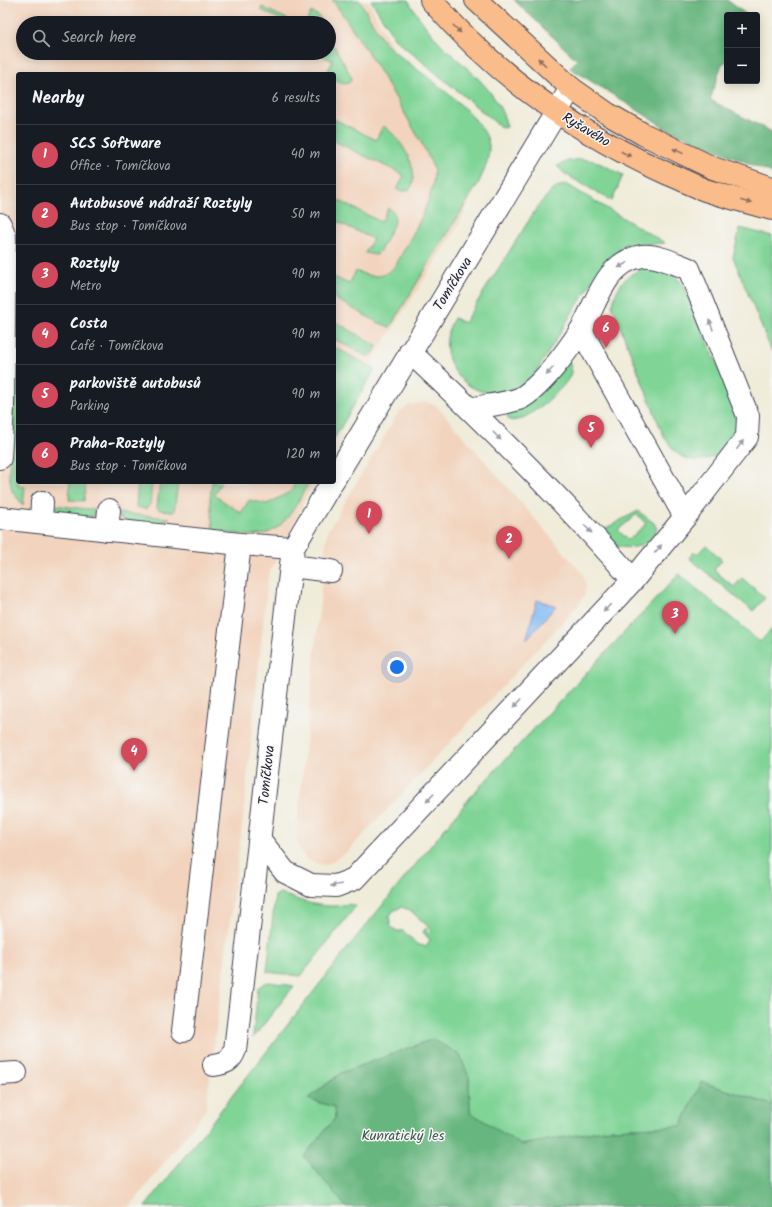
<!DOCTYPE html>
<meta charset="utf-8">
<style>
body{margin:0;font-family:Kalam,sans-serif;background:#20242c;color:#f1f3f6}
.controls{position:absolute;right:12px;top:12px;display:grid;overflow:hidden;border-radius:4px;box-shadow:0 2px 10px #0003}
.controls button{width:36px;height:36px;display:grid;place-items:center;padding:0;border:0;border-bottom:1px solid #363941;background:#171b24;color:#f1f3f6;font:20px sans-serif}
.you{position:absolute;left:397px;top:667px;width:14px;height:14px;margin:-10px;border:3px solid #fff;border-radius:50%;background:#1a73e8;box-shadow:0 0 0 6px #1a73e833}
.badge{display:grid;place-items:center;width:26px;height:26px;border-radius:50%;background:#d1495b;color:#fff;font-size:13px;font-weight:700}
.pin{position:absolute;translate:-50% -33px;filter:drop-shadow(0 1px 2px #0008)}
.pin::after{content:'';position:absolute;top:21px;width:14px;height:12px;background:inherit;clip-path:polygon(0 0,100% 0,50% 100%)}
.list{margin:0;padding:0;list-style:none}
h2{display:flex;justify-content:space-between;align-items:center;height:52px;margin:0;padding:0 16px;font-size:17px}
h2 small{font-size:13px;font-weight:400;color:#9ea1a6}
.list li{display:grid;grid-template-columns:26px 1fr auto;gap:12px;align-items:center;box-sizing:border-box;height:60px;padding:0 16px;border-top:1px solid #363941}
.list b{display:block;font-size:15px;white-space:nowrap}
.list p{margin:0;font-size:13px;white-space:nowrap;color:#9ea1a6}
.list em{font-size:13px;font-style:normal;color:#9ea1a6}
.icon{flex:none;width:22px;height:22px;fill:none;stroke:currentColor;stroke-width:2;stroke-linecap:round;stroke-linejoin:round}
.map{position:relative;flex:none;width:772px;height:1207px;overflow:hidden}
.search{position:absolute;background:#171b24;box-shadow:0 2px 10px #0003;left:16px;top:16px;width:320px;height:44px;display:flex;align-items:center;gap:10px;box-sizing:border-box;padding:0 14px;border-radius:22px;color:#9ea1a6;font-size:15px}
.panel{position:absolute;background:#171b24;box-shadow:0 2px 10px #0003;left:16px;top:72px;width:320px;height:412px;border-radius:4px}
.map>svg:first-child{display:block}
.built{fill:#f2d4be;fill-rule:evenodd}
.green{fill:#7fd496;stroke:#507b68;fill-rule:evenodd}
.forest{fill:#67b67f;stroke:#446c5d}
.water{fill:#85bbf4;stroke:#546e98}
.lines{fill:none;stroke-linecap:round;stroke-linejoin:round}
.minor-casing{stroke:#414053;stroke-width:24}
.major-casing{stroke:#414053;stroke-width:24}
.minor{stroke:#fff;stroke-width:22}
.major{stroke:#f9bc8a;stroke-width:22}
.oneway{fill:#8e6f62}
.oneway2{fill:#9c9ca7}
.labels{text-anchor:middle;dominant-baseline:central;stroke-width:3;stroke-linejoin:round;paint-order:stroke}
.street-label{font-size:14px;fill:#22223b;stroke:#f6f6f2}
.park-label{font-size:14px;fill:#3e5756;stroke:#f6f6f2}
</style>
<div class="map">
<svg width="772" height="1207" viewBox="0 0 772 1207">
<rect width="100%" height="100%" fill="#f6f6f2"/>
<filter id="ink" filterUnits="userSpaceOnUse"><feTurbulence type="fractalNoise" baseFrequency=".025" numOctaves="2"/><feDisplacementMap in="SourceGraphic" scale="8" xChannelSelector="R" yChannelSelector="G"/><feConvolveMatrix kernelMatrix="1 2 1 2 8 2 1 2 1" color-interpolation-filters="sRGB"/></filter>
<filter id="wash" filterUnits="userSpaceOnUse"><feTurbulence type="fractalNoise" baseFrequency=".012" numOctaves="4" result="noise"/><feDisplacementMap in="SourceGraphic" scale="16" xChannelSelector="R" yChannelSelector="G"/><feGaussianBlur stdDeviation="0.9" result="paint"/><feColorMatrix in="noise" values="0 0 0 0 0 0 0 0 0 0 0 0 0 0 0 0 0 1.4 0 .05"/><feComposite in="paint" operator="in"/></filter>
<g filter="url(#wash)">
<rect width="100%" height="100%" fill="#f0ecda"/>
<g class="built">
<path d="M0 0H368L391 45 487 163 457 229 380 348 334 440V74H18V482H314L268 576 244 810 206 1109 130 1207H0ZM23 23H329V53H23Z"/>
<polygon points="426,402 436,405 583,574 586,586 584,596 577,607 347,852 326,865 315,863 306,859 299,850 296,837 327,532 399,412 409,405"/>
</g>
<g class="green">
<path d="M332 0H359C368 13 378 36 389 47 412 68 489 116 489 147 489 160 484 171 479 182L390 327 377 322 334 298V277L349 284 356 271C372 278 384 279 396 265 410 237 433 205 434 172 435 158 346 15 332 0Z"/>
<path d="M371 0H408C417 15 429 32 441 44 467 70 498 89 507 127L502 128 395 39Z"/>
<polygon points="262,7 295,23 287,23 261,10"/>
<polygon points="311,12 319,16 323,23 306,23"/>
<path d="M334 46 351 76V81C345 87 340 82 334 79V74H326L333 61 317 53H329V48Z"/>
<path d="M334 119 376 140 383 126C398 134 423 171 410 189L405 191 397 190 404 175 334 141Z"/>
<polygon points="580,159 595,161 623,175 612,201 565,174 557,166 568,161"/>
<path d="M566 184 665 243C653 244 637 244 626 248 598 260 555 345 535 373 532 376 528 381 524 384 479 414 427 365 454 318L464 323 538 206 554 188Z"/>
<polygon points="334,198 381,222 388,208 394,212 395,221 380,251 376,255 365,253 373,239 334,220"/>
<polygon points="740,228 772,236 772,352 733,257"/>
<polygon points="18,251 18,486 25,487 23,505 12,491 9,474 13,409 15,254"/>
<path d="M644 267C662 268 671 272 684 285L738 414C738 420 739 428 737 433 729 455 698 469 678 454 673 450 668 442 664 437L612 306C618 283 624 278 644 267Z"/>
<path d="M334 321 377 346C375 351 373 357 366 356L334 339Z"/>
<polygon points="334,347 375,369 334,439 335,404"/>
<path d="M569 361C571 366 572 371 570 376 564 389 523 426 509 420L507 415 510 411Z"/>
<polygon points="70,482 86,482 84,501 69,500"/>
<polygon points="138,482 152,482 150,504 146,509 136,507"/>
<polygon points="160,482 178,482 174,512 160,510 157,508"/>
<path d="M212 482H221L214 495 241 513 249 500 267 504 290 492 296 482H309C297 502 286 531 260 535 246 537 228 532 213 531L210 499Z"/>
<path d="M51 505 98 510 92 517C80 516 55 519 51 505Z"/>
<path d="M638 511 654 523 657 529C647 549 629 551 610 544L606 528ZM637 514 646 524 628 540 618 530Z"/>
<polygon points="118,513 170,518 157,525 124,521 120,518"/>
<polygon points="706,545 722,560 714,570 734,587 742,578 765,598 753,611 689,558 694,552 697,554"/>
<path d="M679 574 760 642 772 629V1105L702 1082 681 1126 610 1129 521 1145 470 1112 469 1077 433 1039 341 1073 308 1099 334 1107 335 1118 304 1156 346 1207H145L354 940 473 794ZM401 907 410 910 432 930 430 932 426 928 423 932 430 940 426 946 418 945 403 931H397L391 927 389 917 393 911Z"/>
<path d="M280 893C297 900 311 905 329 906 339 907 347 902 356 906L301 976 267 972 275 896Z"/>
<polygon points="270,982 294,986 253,1038 258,988 264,983"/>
</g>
<g class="forest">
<polygon points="514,0 727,0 747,15 727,15 727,61 722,64 710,100 772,132 772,173 669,130 570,68 577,60"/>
<polygon points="433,1039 460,1055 469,1077 470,1112 521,1145 610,1129 681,1126 702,1082 772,1105 772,1207 346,1207 304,1156 335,1118 334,1107 308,1099 341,1073"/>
</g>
<polygon class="water" points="537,600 556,606 526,640"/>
</g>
<g filter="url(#ink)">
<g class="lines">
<defs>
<g id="minor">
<polyline points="0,224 5,236 3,408 0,458"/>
<polyline points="581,330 685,517"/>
<path d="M410 352C488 425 563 500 633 580"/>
<polyline points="334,479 571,88"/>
<polyline points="0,518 240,544 293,548"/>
<polyline points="41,522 42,502"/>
<polyline points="107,530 109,510"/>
<polyline points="291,566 331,571"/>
<path d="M260 840 285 872 311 885 336 886 354 879 633 580 685 517 747 437 748 416 689 269C676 264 656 254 642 256 605 262 597 303 581 330 568 350 542 386 521 398 511 403 482 406 470 409"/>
<polyline points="183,1031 240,544"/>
<path d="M214 1065C226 1063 231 1061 235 1050L293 548 332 482"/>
<polyline points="0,1074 16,1073"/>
</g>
<g id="major">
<path d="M431 0C496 75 575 132 666 173 679 178 692 185 705 190 727 197 750 203 772 209"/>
<polyline points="476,0 571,88 608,114 643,134 713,168 772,188"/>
</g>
</defs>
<use href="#minor" class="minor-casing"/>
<use href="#major" class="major-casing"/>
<use href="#minor" class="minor"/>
<use href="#major" class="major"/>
</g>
<defs><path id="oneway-solid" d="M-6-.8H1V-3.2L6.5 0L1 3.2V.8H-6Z"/></defs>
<g class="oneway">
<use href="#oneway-solid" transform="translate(457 29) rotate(45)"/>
<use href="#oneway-solid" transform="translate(542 62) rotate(-137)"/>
<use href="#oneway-solid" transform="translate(678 151) rotate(-154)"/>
<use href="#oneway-solid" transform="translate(626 154) rotate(28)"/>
<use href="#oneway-solid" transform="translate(746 202) rotate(16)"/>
</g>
<g class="oneway2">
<use href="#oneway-solid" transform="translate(623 265) rotate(150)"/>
<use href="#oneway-solid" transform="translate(711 325) rotate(-112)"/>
<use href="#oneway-solid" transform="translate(550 371) rotate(131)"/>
<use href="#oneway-solid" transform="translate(497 436) rotate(46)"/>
<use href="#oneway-solid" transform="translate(740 445) rotate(-53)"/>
<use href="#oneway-solid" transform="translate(588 529) rotate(46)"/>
<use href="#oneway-solid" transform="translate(658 549) rotate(-50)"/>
<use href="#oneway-solid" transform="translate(607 608) rotate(134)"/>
<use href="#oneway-solid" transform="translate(518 703) rotate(133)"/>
<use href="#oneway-solid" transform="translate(430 798) rotate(133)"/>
<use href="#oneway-solid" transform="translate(336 885) rotate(170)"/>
</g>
</g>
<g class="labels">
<g class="street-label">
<text transform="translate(586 130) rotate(31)">Ryšavého</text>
<text transform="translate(453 284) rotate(-58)">Tomíčkova</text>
<text transform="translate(267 775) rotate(-84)">Tomíčkova</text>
</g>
<g class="park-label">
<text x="403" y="1136">Kunratický les</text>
</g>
</g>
</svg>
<div class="controls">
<button>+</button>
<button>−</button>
</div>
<div class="you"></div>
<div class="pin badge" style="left:369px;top:534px">1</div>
<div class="pin badge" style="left:509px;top:559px">2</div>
<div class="pin badge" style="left:675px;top:634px">3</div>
<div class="pin badge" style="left:134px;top:771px">4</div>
<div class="pin badge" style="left:591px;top:448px">5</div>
<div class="pin badge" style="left:606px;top:348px">6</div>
<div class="search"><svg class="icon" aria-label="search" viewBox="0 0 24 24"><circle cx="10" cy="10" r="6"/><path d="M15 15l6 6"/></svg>Search here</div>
<section class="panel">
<h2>Nearby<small>6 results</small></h2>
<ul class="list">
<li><span class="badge">1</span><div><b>SCS Software</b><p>Office · Tomíčkova</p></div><em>40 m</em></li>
<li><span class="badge">2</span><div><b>Autobusové nádraží Roztyly</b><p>Bus stop · Tomíčkova</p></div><em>50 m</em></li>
<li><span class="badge">3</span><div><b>Roztyly</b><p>Metro</p></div><em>90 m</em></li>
<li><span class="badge">4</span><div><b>Costa</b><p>Café · Tomíčkova</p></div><em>90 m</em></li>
<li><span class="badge">5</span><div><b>parkoviště autobusů</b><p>Parking</p></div><em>90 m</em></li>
<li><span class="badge">6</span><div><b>Praha-Roztyly</b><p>Bus stop · Tomíčkova</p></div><em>120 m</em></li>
</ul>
</section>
</div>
